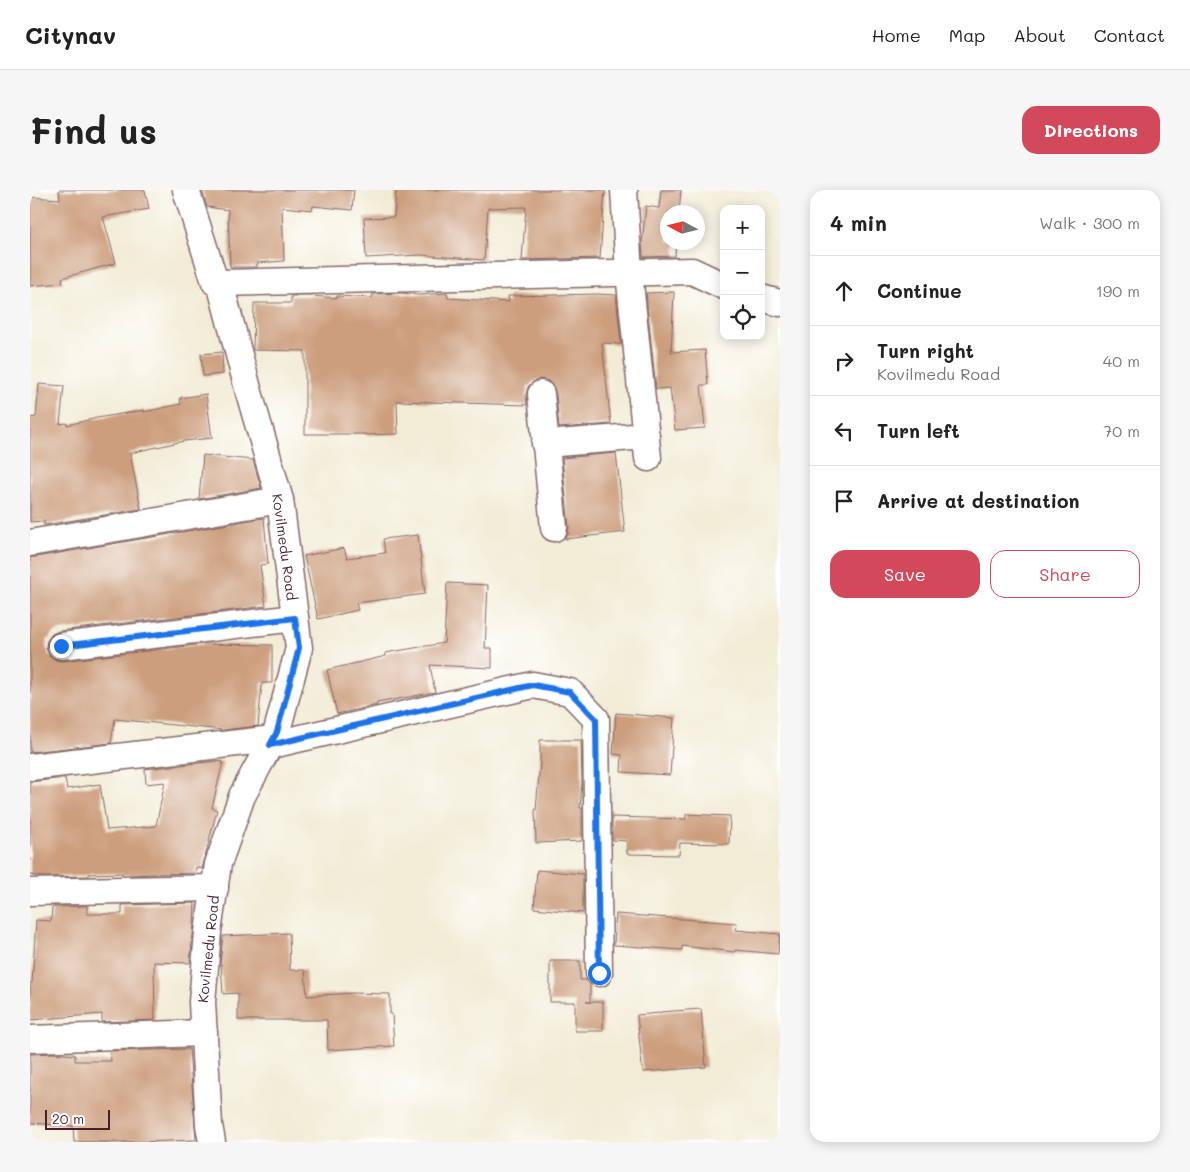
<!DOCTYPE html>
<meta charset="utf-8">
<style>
body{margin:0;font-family:Mali,sans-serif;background:#f6f6f6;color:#222}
.controls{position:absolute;right:15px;top:15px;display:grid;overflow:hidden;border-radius:10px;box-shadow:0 2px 12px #0003}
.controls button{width:45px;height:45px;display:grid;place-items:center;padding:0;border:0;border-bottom:1px solid #e0e0e0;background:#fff;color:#222;font:25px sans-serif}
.compass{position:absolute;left:630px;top:15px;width:45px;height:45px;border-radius:50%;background:#fff;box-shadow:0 2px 12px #0003;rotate:277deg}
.scale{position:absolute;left:15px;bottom:12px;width:65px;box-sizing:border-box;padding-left:5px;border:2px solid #4a1f2b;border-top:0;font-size:14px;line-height:18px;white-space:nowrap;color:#4a1f2b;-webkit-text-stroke:4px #fff;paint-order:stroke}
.stop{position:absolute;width:15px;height:15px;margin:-11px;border:4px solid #1a73e8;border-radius:50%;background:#fff}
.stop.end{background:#1a73e8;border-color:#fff;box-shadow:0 1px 5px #0008}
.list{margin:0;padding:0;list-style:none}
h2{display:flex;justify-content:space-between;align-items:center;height:65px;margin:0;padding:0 20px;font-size:21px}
h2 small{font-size:16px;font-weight:400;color:#767676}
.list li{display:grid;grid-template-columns:32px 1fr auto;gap:15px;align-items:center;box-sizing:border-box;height:70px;padding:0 20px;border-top:1px solid #e0e0e0}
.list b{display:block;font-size:19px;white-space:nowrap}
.list p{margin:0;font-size:16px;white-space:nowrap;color:#767676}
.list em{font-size:16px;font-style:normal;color:#767676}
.actions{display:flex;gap:10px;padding:15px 20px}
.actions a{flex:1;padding:11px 0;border:1px solid #d1495b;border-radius:15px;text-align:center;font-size:18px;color:#d1495b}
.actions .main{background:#d1495b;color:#fff}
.icon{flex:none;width:28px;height:28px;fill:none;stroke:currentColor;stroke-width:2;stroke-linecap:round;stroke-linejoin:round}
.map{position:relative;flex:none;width:750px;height:952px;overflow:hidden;border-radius:15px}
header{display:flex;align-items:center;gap:30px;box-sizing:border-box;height:70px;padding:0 25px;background:#fff;border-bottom:1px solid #e0e0e0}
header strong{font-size:24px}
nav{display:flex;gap:28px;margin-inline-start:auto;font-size:18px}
.intro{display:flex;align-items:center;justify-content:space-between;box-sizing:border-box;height:120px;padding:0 30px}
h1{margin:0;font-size:35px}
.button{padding:12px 22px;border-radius:15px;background:#d1495b;color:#fff;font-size:18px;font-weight:700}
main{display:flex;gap:30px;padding:0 30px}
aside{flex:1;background:#fff;border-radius:15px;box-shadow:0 2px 12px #0003}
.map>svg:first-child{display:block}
.building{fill:#cc9e7d}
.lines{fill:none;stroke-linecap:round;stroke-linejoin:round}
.minor-casing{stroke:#856767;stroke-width:29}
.minor{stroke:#fff;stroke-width:26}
.route{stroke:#1a73e8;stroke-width:6}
.labels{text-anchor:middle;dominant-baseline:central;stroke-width:5;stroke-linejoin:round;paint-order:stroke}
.street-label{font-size:14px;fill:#4a1f2b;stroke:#fff}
</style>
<header>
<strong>Citynav</strong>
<nav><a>Home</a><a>Map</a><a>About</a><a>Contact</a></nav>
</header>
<div class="intro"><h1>Find us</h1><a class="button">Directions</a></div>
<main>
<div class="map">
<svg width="750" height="952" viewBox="0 0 750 952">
<rect width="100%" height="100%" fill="#fff"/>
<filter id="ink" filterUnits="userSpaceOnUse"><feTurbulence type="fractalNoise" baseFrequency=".02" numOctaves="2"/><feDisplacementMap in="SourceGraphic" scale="10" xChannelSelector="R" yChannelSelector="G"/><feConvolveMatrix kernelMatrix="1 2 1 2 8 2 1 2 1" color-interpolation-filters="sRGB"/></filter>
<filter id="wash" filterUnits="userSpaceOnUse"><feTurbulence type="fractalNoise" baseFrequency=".0096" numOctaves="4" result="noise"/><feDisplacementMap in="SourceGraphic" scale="20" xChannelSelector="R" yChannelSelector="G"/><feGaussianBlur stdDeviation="1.12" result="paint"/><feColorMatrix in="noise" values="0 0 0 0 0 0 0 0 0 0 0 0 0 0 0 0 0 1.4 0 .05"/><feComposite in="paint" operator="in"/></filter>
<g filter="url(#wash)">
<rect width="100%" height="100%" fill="#f2ecd6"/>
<g id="blocks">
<g class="building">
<polygon points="29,0 115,0 119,19 73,27 86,73 32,88 33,93 0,96 0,7 30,9"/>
<polygon points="172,0 324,0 322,20 283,16 282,20 252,17 254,71 227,73 227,77 200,77 198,20 177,17"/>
<polygon points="366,0 575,0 570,68 492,70 496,17 458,18 454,70 390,65 336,68 334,28 364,27"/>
<polygon points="631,0 651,0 649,22 638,22 638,52 646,52 645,66 613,67 612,53 616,16 629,18"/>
<polygon points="644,102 641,162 675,160 678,195 671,195 675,238 645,240 640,198 626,199 616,103"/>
<polygon points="372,103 388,105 417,103 418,108 479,112 478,106 568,104 586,105 591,154 572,153 581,234 529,238 526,203 523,196 518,191 510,189 503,192 498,197 496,205 497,215 367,211 368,244 335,245 335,244 275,244 275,161 223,160 224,113 261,113 261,106 281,106 307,108 307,106 342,108 343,104"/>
<polygon points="192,162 193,184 173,186 171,164"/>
<polygon points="9,194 34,196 30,234 37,233 37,235 67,228 114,220 114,222 151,214 150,208 176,204 182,248 154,251 100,263 111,319 14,335 14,331 0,332 0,228 6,227"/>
<polygon points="586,263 595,342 535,349 538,344 539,337 532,268"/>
<polygon points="173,265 223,270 231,298 169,309"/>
<polygon points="234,328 238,374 230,375 236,416 29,441 22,444 17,451 16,457 19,465 26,470 33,471 175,454 242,455 242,493 232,493 228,536 193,540 85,529 81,553 0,562 0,368"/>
<polygon points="388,345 395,404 326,413 328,420 288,429 274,366 314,358 317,368 355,363 353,349"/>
<polygon points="417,393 458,395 455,458 462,458 462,478 400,475 405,502 347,513 347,515 307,524 297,480 356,466 355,463 414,453"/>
<polygon points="586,523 644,528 640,585 591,582 592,565 583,564"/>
<polygon points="510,550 551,550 552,592 550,618 552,618 552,651 506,653 505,620 506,620 510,572"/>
<polygon points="187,571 193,572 182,618 187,620 172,679 166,677 165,683 92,685 92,683 59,684 59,686 14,687 0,685 0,592 35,588 37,599 70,594 77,640 126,636 135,592 116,594 115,579"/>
<polygon points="656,624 700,626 699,654 650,653 649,665 597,664 597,651 582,650 582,627 656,629"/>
<polygon points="507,680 553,684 553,723 504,718"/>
<polygon points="165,713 164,734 160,773 124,772 125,830 72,832 72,824 0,830 0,793 2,793 6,730 21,731 22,717 57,716 57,724 92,724 92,715"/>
<polygon points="586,724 707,733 706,740 750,744 748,764 705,760 705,762 652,756 652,760 584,755"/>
<polygon points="259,743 260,780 275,780 277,806 323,803 360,804 360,824 362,824 364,856 298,860 297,830 208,830 208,803 193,804 191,774 190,774 193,746"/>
<polygon points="520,771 550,771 550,790 556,790 560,794 560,812 556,812 573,812 573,841 545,841 545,812 520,812"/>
<polygon points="671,819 676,877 613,882 613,877 612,877 607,825 630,823 630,822"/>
<polygon points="159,859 166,950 111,952 44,952 43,936 0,933 0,864 24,863 45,865 45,871 81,871 80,861"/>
</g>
</g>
</g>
<g filter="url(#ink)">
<use href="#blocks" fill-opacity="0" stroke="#856767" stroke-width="1"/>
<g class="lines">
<defs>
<g id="minor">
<polyline points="156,0 185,92 190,93 218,199 250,310 269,458 247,541 212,606 188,674 178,742 172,812 179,935 182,952"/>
<polyline points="594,0 599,83 618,268"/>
<polyline points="190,93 662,81 694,96"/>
<polyline points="731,108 750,113"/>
<polyline points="511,204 524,338"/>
<polyline points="515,254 616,246"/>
<polyline points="0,353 250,310"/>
<polyline points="31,456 265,428"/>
<polyline points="241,555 503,495 540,502 566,529 569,783"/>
<polyline points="0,577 243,549"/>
<polyline points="0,702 185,698"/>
<polyline points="0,849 174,843"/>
</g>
</defs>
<use href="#minor" class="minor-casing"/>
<use href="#minor" class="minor"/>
</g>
</g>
<g class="lines" filter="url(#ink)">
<polyline class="route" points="31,456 265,428 269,458 247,542 240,555 503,495 540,502 566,529 569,783"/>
</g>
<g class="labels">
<g class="street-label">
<text transform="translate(255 357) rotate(82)">Kovilmedu Road</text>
<text transform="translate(178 759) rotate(-84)">Kovilmedu Road</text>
</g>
</g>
</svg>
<div class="controls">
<button>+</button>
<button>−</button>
<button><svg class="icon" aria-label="locate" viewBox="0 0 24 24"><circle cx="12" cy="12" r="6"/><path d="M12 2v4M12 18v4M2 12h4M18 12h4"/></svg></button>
</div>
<svg class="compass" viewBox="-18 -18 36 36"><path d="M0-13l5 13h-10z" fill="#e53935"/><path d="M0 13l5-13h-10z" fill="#767676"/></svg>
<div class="scale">20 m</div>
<div class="stop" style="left:569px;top:783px"></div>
<div class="stop end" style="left:31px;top:456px"></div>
</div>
<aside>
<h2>4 min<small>Walk · 300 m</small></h2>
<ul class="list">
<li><svg class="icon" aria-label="ahead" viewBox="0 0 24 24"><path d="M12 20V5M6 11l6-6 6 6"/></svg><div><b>Continue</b></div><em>190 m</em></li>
<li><svg class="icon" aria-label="right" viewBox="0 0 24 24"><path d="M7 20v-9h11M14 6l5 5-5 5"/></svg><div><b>Turn right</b><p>Kovilmedu Road</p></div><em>40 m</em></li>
<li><svg class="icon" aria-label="left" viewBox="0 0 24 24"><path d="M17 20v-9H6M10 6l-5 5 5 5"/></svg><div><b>Turn left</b></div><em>70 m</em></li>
<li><svg class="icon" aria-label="arrive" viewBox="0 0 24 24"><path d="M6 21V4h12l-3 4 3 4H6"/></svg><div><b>Arrive at destination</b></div></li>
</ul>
<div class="actions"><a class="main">Save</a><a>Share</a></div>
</aside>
</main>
